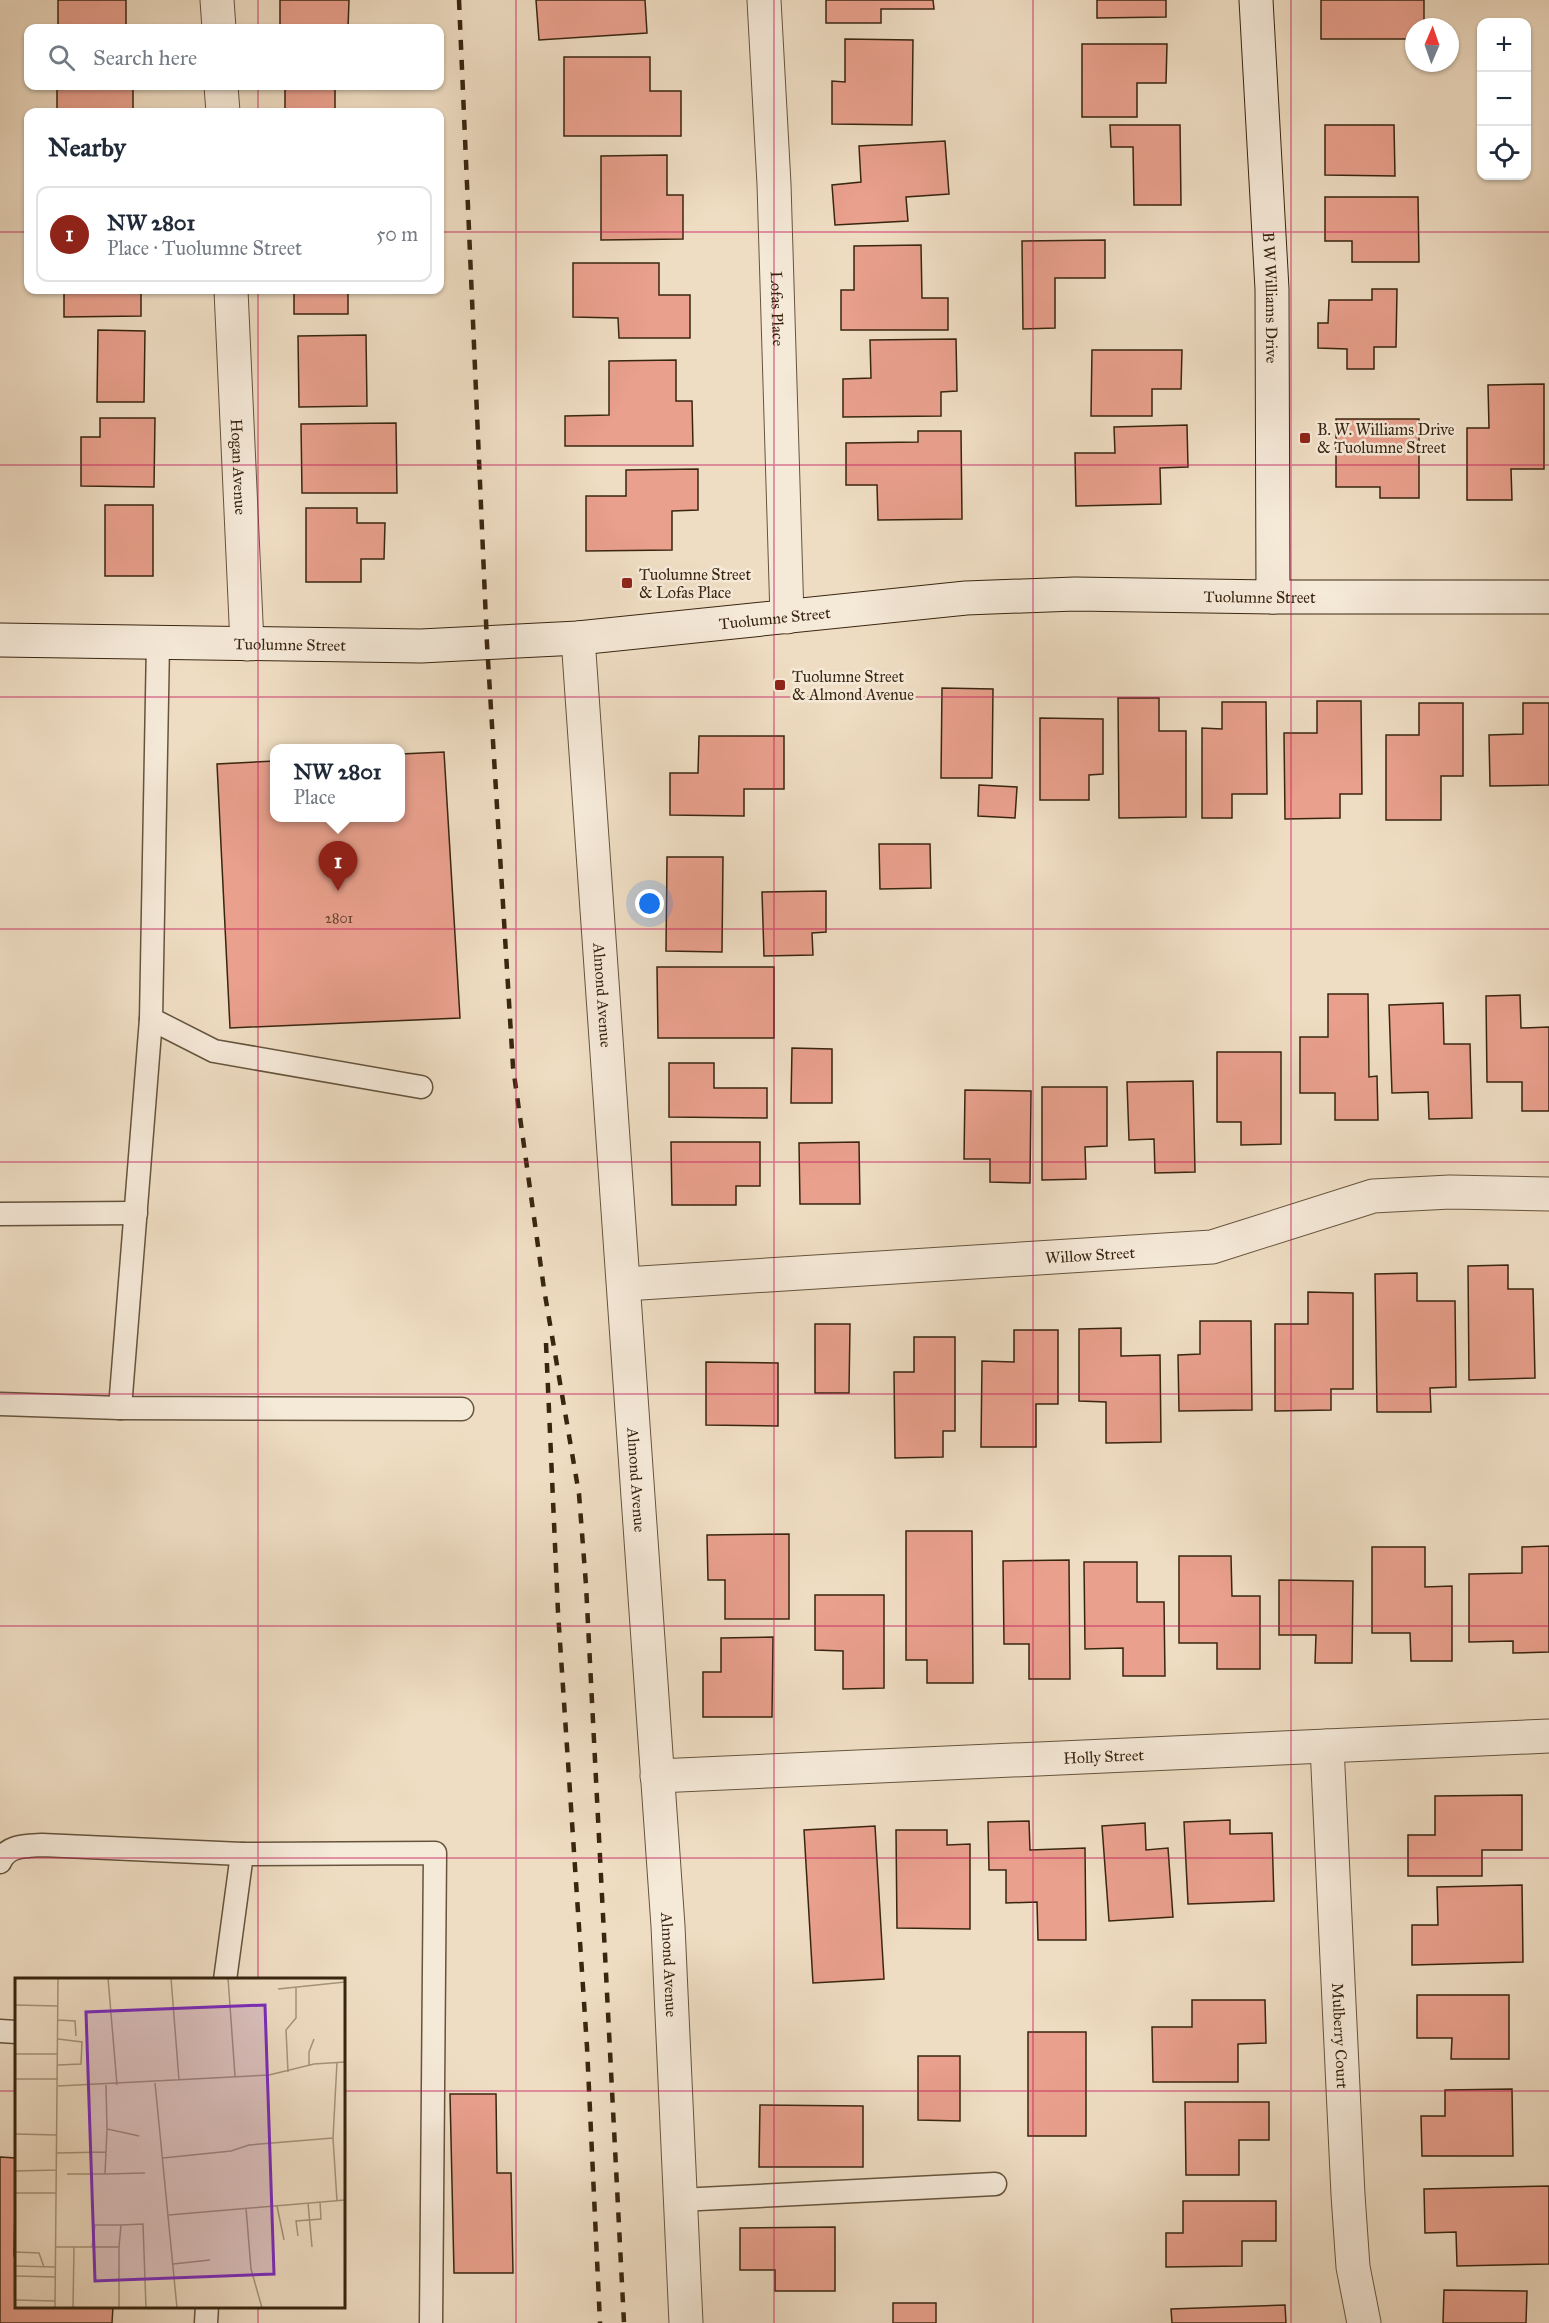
<!DOCTYPE html>
<meta charset="utf-8">
<style>
body{margin:0;font-family:"IM FELL Great Primer",serif;background:#f2f2f3;color:#1f2937}
.controls{position:absolute;right:18px;top:18px;display:grid;overflow:hidden;border-radius:12px;box-shadow:0 2px 4px #0004}
.controls button{width:54px;height:54px;display:grid;place-items:center;padding:0;border:0;border-bottom:2px solid #e0e1e3;background:#fff;color:#1f2937;font:30px sans-serif}
.compass{position:absolute;left:1405px;top:18px;width:54px;height:54px;border-radius:50%;background:#fff;box-shadow:0 2px 4px #0004;rotate:2deg}
.you{position:absolute;left:650px;top:904px;width:21px;height:21px;margin:-15px;border:4px solid #fff;border-radius:50%;background:#1a73e8;box-shadow:0 0 0 9px #1a73e833}
.badge{display:grid;place-items:center;width:39px;height:39px;border-radius:50%;background:#8f2418;color:#fff;font-size:20px;font-weight:700}
.pin{position:absolute;translate:-50% -50px;filter:drop-shadow(0 2px 3px #0008)}
.pin::after{content:'';position:absolute;top:32px;width:21px;height:18px;background:inherit;clip-path:polygon(0 0,100% 0,50% 100%)}
.popup{position:absolute;left:270px;top:744px;width:135px;height:78px;box-sizing:border-box;display:grid;place-content:center;border-radius:12px;background:#fff;filter:drop-shadow(0 2px 4px #0005);font-size:20px;white-space:nowrap;color:#747a83}
.popup b{font-size:22px;color:#1f2937}
.popup::after{content:'';position:absolute;left:50%;top:100%;margin-left:-12px;border:12px solid transparent;border-top-color:#fff}
.list{margin:0;padding:0;list-style:none}
h2{display:flex;justify-content:space-between;align-items:center;height:78px;margin:0;padding:0 24px;font-size:26px}
h2 small{font-size:20px;font-weight:400;color:#747a83}
.list li{display:grid;grid-template-columns:39px 1fr auto;gap:18px;align-items:center;box-sizing:border-box;height:96px;margin:0 12px 12px;padding:0 12px;border:2px solid #e0e1e3;border-radius:12px}
.list b{display:block;font-size:22px;white-space:nowrap}
.list p{margin:0;font-size:20px;white-space:nowrap;color:#747a83}
.list em{font-size:20px;font-style:normal;color:#747a83}
.icon{flex:none;width:33px;height:33px;fill:none;stroke:currentColor;stroke-width:2;stroke-linecap:round;stroke-linejoin:round}
.map{position:relative;flex:none;width:1549px;height:2323px;overflow:hidden}
.search{position:absolute;background:#fff;box-shadow:0 2px 4px #0004;left:24px;top:24px;width:420px;height:66px;display:flex;align-items:center;gap:15px;box-sizing:border-box;padding:0 21px;border-radius:12px;color:#747a83;font-size:22px}
.panel{position:absolute;background:#fff;box-shadow:0 2px 4px #0004;left:24px;top:108px;width:420px;height:186px;border-radius:12px}
.map>svg:first-child{display:block}
.building{fill:#e9a08d;stroke:#392610;stroke-width:1.5}
.lines{fill:none;stroke-linecap:round;stroke-linejoin:round}
.lane-casing{stroke:#66543d;stroke-width:25}
.street-casing{stroke:#66543d;stroke-width:35}
.secondary-casing{stroke:#392610;stroke-width:35}
.lane{stroke:#f5e9d8;stroke-width:22}
.street{stroke:#f5e9d8;stroke-width:33}
.secondary{stroke:#f5e9d8;stroke-width:33}
.rail{stroke:#392610;stroke-width:4.5;stroke-dasharray:10 10;stroke-linecap:butt}
.grid{fill:none;stroke:#c2185b;stroke-width:1.5;stroke-opacity:0.55}
.poi-dot{fill:#8f2418;stroke:#f5e9d8;stroke-width:2}
.labels{text-anchor:middle;dominant-baseline:central;stroke-width:5;stroke-linejoin:round;paint-order:stroke}
.number-label{font-size:14px;fill:#65442f}
.street-label{font-size:16px;fill:#392610;stroke:#f5e9d8}
.poi-label{font-size:16px;fill:#392610;stroke:#f5e9d8;text-anchor:start}
.inset-road{fill:none;stroke:#a6947b;stroke-width:1.5}
.view{fill:#7b2cbf;fill-opacity:0.15;stroke:#7b2cbf;stroke-width:3}
.inset-edge{fill:none;stroke:#392610;stroke-width:3}
</style>
<div class="map">
<svg width="1549" height="2323" viewBox="0 0 1549 2323">
<rect width="100%" height="100%" fill="#efddc3"/>
<filter id="stains"><feTurbulence type="fractalNoise" baseFrequency=".00333" numOctaves="4"/><feColorMatrix values="0 0 0 0 .2 0 0 0 0 .09 0 0 0 0 .02 0 0 0 .5 -.17"/></filter>
<radialGradient id="worn" r=".72"><stop offset=".6" stop-color="#630" stop-opacity="0"/><stop offset="1" stop-color="#630" stop-opacity=".3"/></radialGradient>
<g class="building">
<polygon points="58,0 126,0 126,28 58,27"/>
<polygon points="280,0 349,0 348,28 280,28"/>
<polygon points="536,0 645,0 647,33 539,40"/>
<polygon points="826,0 933,0 934,9 881,9 881,23 826,23"/>
<polygon points="1097,0 1166,0 1166,17 1097,18"/>
<polygon points="1321,0 1424,0 1424,27 1414,27 1414,39 1321,39"/>
<polygon points="845,39 913,40 912,125 832,124 832,81 845,82"/>
<polygon points="1082,44 1167,44 1166,83 1137,83 1137,117 1082,117"/>
<polygon points="564,57 650,57 650,91 681,91 681,136 564,136"/>
<rect x="57" y="86" width="76" height="26"/>
<rect x="285" y="86" width="50" height="26"/>
<polygon points="1110,125 1180,125 1181,205 1134,205 1133,147 1111,147"/>
<polygon points="1325,125 1394,125 1395,176 1325,175"/>
<polygon points="945,141 949,194 906,197 908,221 835,225 832,185 861,182 859,146"/>
<polygon points="667,155 667,195 683,195 683,239 601,240 601,156"/>
<polygon points="1325,197 1418,197 1419,262 1352,262 1352,241 1325,241"/>
<polygon points="1105,240 1105,278 1055,278 1055,328 1023,329 1022,241"/>
<polygon points="921,245 922,298 948,298 948,330 841,330 841,290 854,290 854,246"/>
<polygon points="573,263 659,263 659,295 690,295 690,338 619,338 618,318 573,317"/>
<polygon points="1372,289 1397,289 1396,347 1374,347 1374,369 1347,369 1347,349 1318,348 1318,323 1328,323 1329,300 1372,300"/>
<polygon points="64,290 141,290 141,316 64,317"/>
<rect x="294" y="290" width="54" height="24"/>
<polygon points="98,330 145,331 144,402 97,402"/>
<polygon points="366,335 367,406 299,407 298,336"/>
<polygon points="956,339 957,391 941,392 941,416 843,417 843,379 871,378 870,340"/>
<polygon points="1092,350 1182,350 1181,389 1152,389 1152,416 1091,416"/>
<polygon points="676,360 676,401 692,401 693,446 565,446 565,416 609,415 609,361"/>
<polygon points="1544,384 1544,469 1511,469 1512,500 1467,500 1467,428 1489,428 1488,385"/>
<polygon points="100,418 155,418 154,487 81,486 81,437 100,437"/>
<polygon points="1336,419 1419,419 1419,498 1380,498 1380,487 1336,487"/>
<polygon points="396,423 397,493 302,493 301,424"/>
<polygon points="1187,425 1188,467 1160,468 1161,504 1076,506 1075,453 1115,453 1114,427"/>
<polygon points="918,431 961,431 962,519 878,520 877,485 846,485 846,443 918,442"/>
<polygon points="698,469 698,510 672,511 672,550 586,551 586,496 626,496 626,470"/>
<rect x="105" y="505" width="48" height="71"/>
<polygon points="306,508 357,508 357,523 385,523 384,559 361,559 361,582 306,582"/>
<polygon points="942,688 993,689 992,778 941,778"/>
<polygon points="1118,698 1159,698 1159,731 1186,731 1186,817 1119,818"/>
<polygon points="1317,701 1361,701 1362,794 1340,794 1340,818 1285,819 1284,733 1317,733"/>
<polygon points="1222,702 1266,702 1267,794 1232,794 1232,818 1202,818 1202,728 1222,729"/>
<polygon points="1419,703 1463,703 1463,776 1441,776 1441,820 1386,820 1386,735 1419,735"/>
<polygon points="1523,703 1549,703 1549,785 1490,786 1489,735 1523,734"/>
<polygon points="1040,718 1103,719 1103,774 1089,775 1089,800 1040,800"/>
<polygon points="699,736 784,736 784,789 744,789 744,816 670,815 670,773 698,773"/>
<polygon points="444,752 460,1018 230,1028 217,764 275,761 275,818 401,818 401,754"/>
<polygon points="979,785 1017,787 1015,818 978,816"/>
<polygon points="879,844 930,844 931,888 880,889"/>
<polygon points="667,857 723,857 722,952 666,951"/>
<polygon points="826,891 826,932 812,933 813,955 764,956 762,892"/>
<polygon points="657,967 774,967 774,1038 658,1038"/>
<polygon points="1328,994 1368,994 1369,1077 1377,1076 1378,1120 1335,1120 1335,1093 1300,1093 1300,1037 1328,1037"/>
<polygon points="1520,995 1521,1028 1549,1027 1549,1111 1522,1111 1522,1082 1487,1082 1486,996"/>
<polygon points="1443,1003 1444,1044 1470,1044 1472,1118 1429,1119 1428,1092 1392,1093 1389,1005"/>
<polygon points="792,1048 832,1049 832,1103 791,1103"/>
<polygon points="1217,1052 1281,1052 1281,1144 1241,1145 1241,1122 1217,1122"/>
<polygon points="669,1063 714,1063 714,1088 767,1088 767,1118 669,1117"/>
<polygon points="1193,1081 1195,1172 1155,1173 1154,1139 1129,1140 1127,1082"/>
<polygon points="1042,1087 1107,1087 1107,1146 1085,1147 1086,1179 1042,1180"/>
<polygon points="965,1090 1031,1091 1030,1183 990,1182 990,1159 964,1159"/>
<polygon points="671,1142 760,1142 760,1186 736,1186 736,1205 672,1205"/>
<polygon points="859,1142 860,1204 800,1204 799,1143"/>
<polygon points="1508,1265 1508,1289 1533,1289 1535,1378 1469,1380 1468,1266"/>
<polygon points="1417,1273 1417,1301 1455,1301 1456,1387 1430,1388 1431,1412 1377,1412 1375,1274"/>
<polygon points="1308,1292 1353,1293 1353,1389 1331,1389 1331,1410 1275,1411 1275,1324 1308,1324"/>
<polygon points="1200,1321 1251,1321 1252,1410 1179,1411 1178,1355 1200,1354"/>
<polygon points="815,1324 850,1324 849,1393 815,1393"/>
<polygon points="1121,1328 1121,1356 1160,1355 1161,1442 1106,1443 1106,1402 1079,1401 1079,1329"/>
<polygon points="1014,1330 1058,1330 1058,1404 1036,1404 1036,1447 981,1447 982,1361 1014,1362"/>
<polygon points="914,1337 955,1337 955,1431 943,1431 943,1457 895,1458 894,1372 914,1372"/>
<polygon points="706,1362 778,1363 778,1426 706,1425"/>
<polygon points="906,1531 972,1531 973,1683 927,1683 927,1660 906,1660"/>
<polygon points="789,1534 789,1619 725,1619 725,1580 708,1580 707,1535"/>
<polygon points="1549,1546 1549,1652 1513,1653 1513,1641 1469,1642 1469,1574 1522,1573 1522,1547"/>
<polygon points="1372,1547 1425,1547 1425,1587 1452,1586 1452,1661 1411,1661 1410,1633 1372,1633"/>
<polygon points="1179,1556 1231,1556 1232,1596 1260,1596 1260,1669 1217,1669 1217,1643 1179,1643"/>
<polygon points="1069,1560 1070,1679 1029,1679 1029,1644 1004,1644 1003,1561"/>
<polygon points="1084,1562 1137,1562 1137,1602 1164,1602 1165,1676 1123,1676 1123,1648 1085,1649"/>
<polygon points="1279,1580 1353,1581 1352,1663 1315,1663 1316,1635 1279,1635"/>
<polygon points="815,1595 884,1595 884,1688 843,1689 843,1651 815,1650"/>
<polygon points="773,1637 772,1717 703,1717 703,1672 721,1672 721,1638"/>
<polygon points="1522,1795 1522,1850 1482,1850 1482,1876 1408,1876 1408,1835 1435,1835 1435,1796"/>
<polygon points="1230,1820 1230,1834 1272,1833 1274,1901 1188,1904 1184,1822"/>
<polygon points="1029,1821 1030,1850 1085,1848 1086,1940 1038,1940 1037,1902 1006,1903 1006,1870 989,1870 988,1822"/>
<polygon points="1145,1823 1146,1850 1168,1848 1173,1917 1109,1921 1102,1826"/>
<polygon points="875,1826 884,1979 813,1983 804,1830"/>
<polygon points="896,1830 947,1830 947,1845 970,1844 970,1929 897,1928"/>
<polygon points="1522,1885 1523,1962 1412,1965 1412,1925 1438,1925 1437,1887"/>
<polygon points="1417,1995 1509,1995 1509,2059 1451,2059 1452,2038 1417,2038"/>
<polygon points="1192,2000 1265,2000 1266,2043 1238,2044 1238,2082 1153,2082 1152,2027 1192,2027"/>
<rect x="1028" y="2032" width="58" height="104"/>
<polygon points="918,2056 960,2056 960,2121 918,2120"/>
<polygon points="1512,2089 1513,2156 1422,2156 1421,2116 1445,2116 1445,2090"/>
<polygon points="450,2094 496,2094 497,2173 511,2173 513,2273 454,2273"/>
<polygon points="1185,2102 1269,2102 1269,2140 1239,2140 1239,2175 1186,2175"/>
<polygon points="760,2105 863,2106 863,2167 759,2167"/>
<polygon points="0,2157 16,2158 14,2256 16,2257 16,2306 113,2306 112,2323 0,2323"/>
<polygon points="1549,2186 1549,2264 1457,2266 1456,2232 1425,2233 1424,2189"/>
<polygon points="1183,2201 1276,2201 1276,2241 1242,2241 1242,2266 1166,2267 1166,2233 1183,2233"/>
<polygon points="835,2227 835,2291 775,2291 775,2270 740,2270 740,2228"/>
<polygon points="1444,2290 1527,2291 1526,2323 1443,2323"/>
<rect x="893" y="2303" width="43" height="20"/>
<polygon points="1285,2305 1286,2323 1172,2323 1171,2309"/>
</g>
<g class="lines">
<defs>
<g id="lane">
<polyline points="158,643 151,1019 214,1051 421,1087"/>
<polyline points="151,1019 120,1408 462,1409"/>
<polyline points="0,1214 136,1213"/>
<polyline points="0,1404 120,1408"/>
<path d="M0 1862C7 1845 26 1846 42 1845L242 1854"/>
<polyline points="225,1980 242,1854 435,1853 431,2323"/>
<polyline points="0,2031 16,2032"/>
<polyline points="680,2200 995,2184"/>
<polyline points="206,2323 207,2306"/>
</g>
<g id="street">
<polyline points="217,0 219,28"/>
<path id="s1" d="M764 0 774 184 787 617"/>
<polyline points="221,86 223,112"/>
<path id="s2" d="M231 290 247 644"/>
<path id="s3" d="M578 638 668 1926 686 2323"/>
<path id="s4" d="M625 1284 1212 1247 1373 1196 1450 1192 1549 1194"/>
<path id="s5" d="M1327 1746 1348 2195 1353 2267 1364 2323"/>
<path id="s6" d="M657 1776 1549 1736"/>
</g>
<g id="secondary">
<path id="s7" d="M1256 0 1272 289 1273 597"/>
<path id="s8" d="M0 640 421 646 578 638 966 598 1075 594 1273 597H1549"/>
</g>
</defs>
<use href="#lane" class="lane-casing"/>
<use href="#street" class="street-casing"/>
<use href="#secondary" class="secondary-casing"/>
<use href="#lane" class="lane"/>
<use href="#street" class="street"/>
<use href="#secondary" class="secondary"/>
<g class="rail">
<polyline points="459,0 487,644 513,1067 544,1289 579,1494 586,1585 624,2323"/>
<polyline points="546,1343 558,1612 587,2047 600,2323"/>
</g>
</g>
<path class="grid" d="M258 0V28M516 0V2323M774 0V2323M1033 0V2323M1291 0V2323M258 86V112M0 232H28M440 232H1549M258 290V1980M0 465H1549M0 697H1549M0 929H1549M0 1162H1549M0 1394H1549M0 1626H1549M0 1858H1549M0 2091H16M344 2091H1549M258 2306V2323"/>
<g class="poi-dot">
<rect x="1299" y="432" width="12" height="12" rx="3"/>
<rect x="621" y="577" width="12" height="12" rx="3"/>
<rect x="774" y="679" width="12" height="12" rx="3"/>
</g>
<g class="labels">
<g class="number-label">
<text x="339" y="918">2801</text>
</g>
<g class="street-label">
<text stroke="none"><textPath href="#s7" startOffset="298">B W Williams Drive</textPath></text>
<text stroke="none"><textPath href="#s1" startOffset="309">Lofas Place</textPath></text>
<text stroke="none"><textPath href="#s2" startOffset="177">Hogan Avenue</textPath></text>
<text stroke="none"><textPath href="#s8" startOffset="1262">Tuolumne Street</textPath></text>
<text stroke="none"><textPath href="#s8" startOffset="776">Tuolumne Street</textPath></text>
<text stroke="none"><textPath href="#s8" startOffset="290">Tuolumne Street</textPath></text>
<text stroke="none"><textPath href="#s3" startOffset="358">Almond Avenue</textPath></text>
<text stroke="none"><textPath href="#s4" startOffset="466">Willow Street</textPath></text>
<text stroke="none"><textPath href="#s3" startOffset="844">Almond Avenue</textPath></text>
<text stroke="none"><textPath href="#s6" startOffset="447">Holly Street</textPath></text>
<text stroke="none"><textPath href="#s3" startOffset="1330">Almond Avenue</textPath></text>
<text stroke="none"><textPath href="#s5" startOffset="290">Mulberry Court</textPath></text>
</g>
<g class="poi-label">
<text x="1317" y="429">B. W. Williams Drive<tspan x="1317" dy="18">&amp; Tuolumne Street</tspan></text>
<text x="639" y="574">Tuolumne Street<tspan x="639" dy="18">&amp; Lofas Place</tspan></text>
<text x="792" y="676">Tuolumne Street<tspan x="792" dy="18">&amp; Almond Avenue</tspan></text>
</g>
</g>
<g transform="translate(15 1978)">
<rect width="330" height="330" fill="#efddc3"/>
<path class="inset-road" d="M93 0 102 107M156 0 164 102M213 0 220 98M263 11 330 4M0 27 43 28M43 42 60 43 61 58M43 61 67 64 66 86 43 87M0 76H43M294 87V74L299 61M273 94 271 52 281 40V9M0 101H43M140 105 162 330M91 107 92 151 124 158M43 108 254 97 299 86 330 84M92 151 90 196 130 195M0 156 42 157M42 175 91 174M148 180 216 173 234 167 318 160M0 193 42 192M52 196H90M0 215H41M322 223 318 160 322 84M293 225 297 269M262 228 269 262M231 230 236 291 247 330M154 237 330 222M283 258 281 243 306 241 305 224M40 269H104L106 247 128 246 131 330M77 269 80 247H106M0 274 24 275 29 289M158 286 195 282M0 288 40 289M0 298 40 299M0 322 40 323M40 330 43 0M58 330 59 269M104 330V269"/>
<path class="view" d="M250 27 259 296 80 303 71 34Z"/>
<rect width="330" height="330" class="inset-edge"/>
</g>
<rect width="100%" height="100%" filter="url(#stains)"/>
<rect width="100%" height="100%" fill="url(#worn)"/>
</svg>
<div class="controls">
<button>+</button>
<button>−</button>
<button><svg class="icon" aria-label="locate" viewBox="0 0 24 24"><circle cx="12" cy="12" r="6"/><path d="M12 2v4M12 18v4M2 12h4M18 12h4"/></svg></button>
</div>
<svg class="compass" viewBox="-18 -18 36 36"><path d="M0-13l5 13h-10z" fill="#e53935"/><path d="M0 13l5-13h-10z" fill="#747a83"/></svg>
<div class="you"></div>
<div class="pin badge" style="left:338px;top:891px">1</div>
<div class="popup"><b>NW 2801</b>Place</div>
<div class="search"><svg class="icon" aria-label="search" viewBox="0 0 24 24"><circle cx="10" cy="10" r="6"/><path d="M15 15l6 6"/></svg>Search here</div>
<section class="panel">
<h2>Nearby<small></small></h2>
<ul class="list">
<li><span class="badge">1</span><div><b>NW 2801</b><p>Place · Tuolumne Street</p></div><em>50 m</em></li>
</ul>
</section>
</div>
